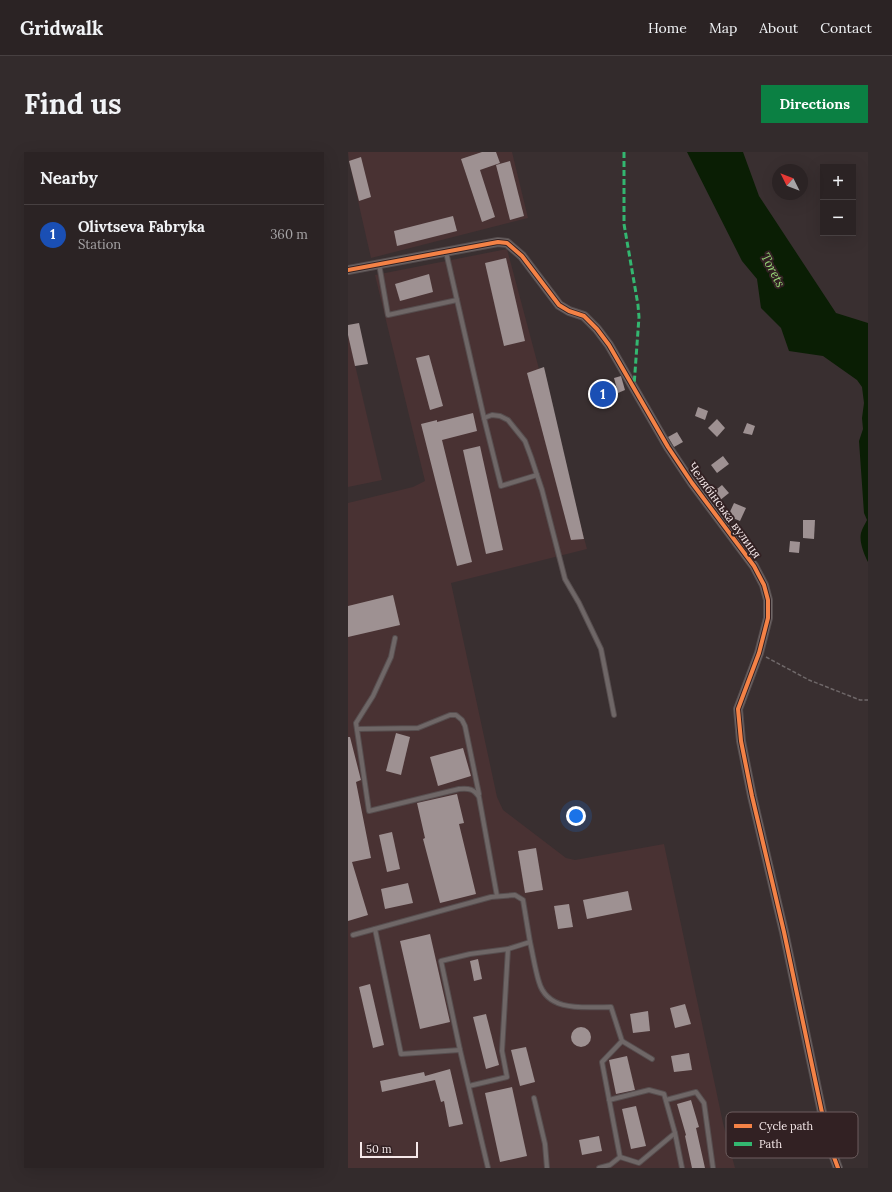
<!DOCTYPE html>
<meta charset="utf-8">
<style>
body{margin:0;font-family:Lora,serif;background:#332b2c;color:#f1f3f6}
.controls{position:absolute;right:12px;top:12px;display:grid;overflow:hidden;border-radius:0px;box-shadow:0 4px 16px #0002}
.controls button{width:36px;height:36px;display:grid;place-items:center;padding:0;border:0;border-bottom:1px solid #474041;background:#2b2324;color:#f1f3f6;font:20px sans-serif}
.compass{position:absolute;left:424px;top:12px;width:36px;height:36px;border-radius:50%;background:#2b2324;box-shadow:0 4px 16px #0002;rotate:312deg}
.scale{position:absolute;left:12px;bottom:10px;width:58px;box-sizing:border-box;padding-left:4px;border:2px solid #f5e8e9;border-top:0;font-size:11px;line-height:14px;white-space:nowrap;color:#f5e8e9;-webkit-text-stroke:3px #322123;paint-order:stroke}
.you{position:absolute;left:228px;top:664px;width:14px;height:14px;margin:-10px;border:3px solid #fff;border-radius:50%;background:#1a73e8;box-shadow:0 0 0 6px #1a73e833}
.badge{display:grid;place-items:center;width:26px;height:26px;border-radius:50%;background:#0b8043;color:#fff;font-size:13px;font-weight:700}
.pin{position:absolute;translate:-50% -50%;border:2px solid #fff;box-shadow:0 1px 4px #0006}
.list{margin:0;padding:0;list-style:none}
h2{display:flex;justify-content:space-between;align-items:center;height:52px;margin:0;padding:0 16px;font-size:17px}
h2 small{font-size:13px;font-weight:400;color:#a6a4a6}
.list li{display:grid;grid-template-columns:26px 1fr auto;gap:12px;align-items:center;box-sizing:border-box;height:60px;padding:0 16px;border-top:1px solid #474041}
.list b{display:block;font-size:15px;white-space:nowrap}
.list p{margin:0;font-size:13px;white-space:nowrap;color:#a6a4a6}
.list em{font-size:13px;font-style:normal;color:#a6a4a6}
.map{position:relative;flex:none;width:520px;height:1016px;overflow:hidden;border-radius:0px}
header{display:flex;align-items:center;gap:24px;box-sizing:border-box;height:56px;padding:0 20px;background:#2b2324;border-bottom:1px solid #474041}
header strong{font-size:19px}
nav{display:flex;gap:22px;margin-inline-start:auto;font-size:14px}
.intro{display:flex;align-items:center;justify-content:space-between;box-sizing:border-box;height:96px;padding:0 24px}
h1{margin:0;font-size:28px}
.button{padding:10px 18px;border-radius:0px;background:#0b8043;color:#fff;font-size:14px;font-weight:700}
main{display:flex;gap:24px;padding:0 24px}
aside{flex:1;background:#2b2324;border-radius:0px;box-shadow:0 4px 16px #0002}
.map>svg:first-child{display:block}
.built{fill:#493233}
.water{fill:#0a1e04}
.building{fill:#9e9192}
.lines{fill:none;stroke-linecap:round;stroke-linejoin:round}
.lane-casing{stroke:#574e4f;stroke-width:6}
.street-casing{stroke:#574e4f;stroke-width:10}
.path{stroke:#6f6869;stroke-width:1.5;stroke-dasharray:4 2;stroke-linecap:butt}
.lane{stroke:#6f6767;stroke-width:4}
.street{stroke:#6f6767;stroke-width:8}
.quiet{stroke:#33b770;stroke-width:3;stroke-dasharray:6 3;stroke-linecap:butt}
.cycleway-casing{stroke:#322123;stroke-width:6}
.cycleway{stroke:#f48246;stroke-width:4}
.labels{text-anchor:middle;dominant-baseline:central;stroke-width:4;stroke-linejoin:round;paint-order:stroke}
.street-label{font-size:12px;fill:#f5e8e9;stroke:#322123}
.water-label{font-size:13px;font-style:italic;fill:#98d878;stroke:#322123}
.key{fill:#322123;stroke:#6c5d5e;stroke-width:1}
.key-label{font-size:11px;fill:#f5e8e9}
</style>
<header>
<strong>Gridwalk</strong>
<nav><a>Home</a><a>Map</a><a>About</a><a>Contact</a></nav>
</header>
<div class="intro"><h1>Find us</h1><a class="button">Directions</a></div>
<main>
<aside>
<h2>Nearby<small></small></h2>
<ul class="list">
<li><span class="badge" style="background:#1a4fb4">1</span><div><b>Olivtseva Fabryka</b><p>Station</p></div><em>360 m</em></li>
</ul>
</aside>
<div class="map">
<svg width="520" height="1016" viewBox="0 0 520 1016">
<rect width="100%" height="100%" fill="#392f30"/>
<g class="built">
<polygon points="0,0 164,0 180,66 23,106 1,9"/>
<polygon points="159,97 239,397 103,431 149,645 155,658 218,706 227,708 316,692 375,971 387,1016 0,1016 0,351 65,335 77,329 27,123"/>
<polygon points="0,183 34,328 0,335"/>
</g>
<path class="water" d="M339 0H395L411 44 488 161 520 171V410C516 402 511 390 513 381 514 377 517 372 519 368L516 361 511 289 515 277 514 266 516 251 514 235 509 228 475 204 441 199 433 176 413 156 409 127 394 109Z"/>
<g class="building">
<polygon points="134,0 148,0 152,11 132,18 147,65 134,70 113,7"/>
<polygon points="13,5 23,45 11,49 1,9"/>
<polygon points="162,9 176,64 162,68 148,13"/>
<polygon points="105,64 109,79 49,94 46,79"/>
<polygon points="158,106 177,189 156,194 137,111"/>
<polygon points="81,122 85,140 52,149 47,132"/>
<polygon points="11,171 20,212 7,214 0,183 0,173"/>
<polygon points="81,203 95,254 82,258 68,206"/>
<polygon points="196,215 236,387 223,388 179,221"/>
<polygon points="273,224 277,238 270,241 266,226"/>
<polygon points="350,255 360,259 357,268 347,264"/>
<polygon points="125,261 129,279 94,288 124,410 109,414 73,272 89,268 89,270"/>
<polygon points="369,267 377,276 369,285 360,276"/>
<polygon points="399,271 407,274 404,283 395,281"/>
<polygon points="329,280 335,290 326,295 320,285"/>
<polygon points="132,294 155,398 138,402 115,298"/>
<polygon points="375,304 381,312 369,321 363,313"/>
<polygon points="374,333 381,341 371,349 364,341"/>
<polygon points="386,351 398,356 392,369 380,364"/>
<polygon points="455,368 467,368 466,387 455,386"/>
<polygon points="442,389 452,390 451,401 441,400"/>
<polygon points="45,443 52,473 0,485 0,454"/>
<polygon points="48,581 62,585 53,623 38,619"/>
<polygon points="0,585 2,585 13,628 8,630 23,706 4,710 20,763 0,769"/>
<polygon points="115,596 123,624 90,634 82,605"/>
<polygon points="109,642 116,671 111,672 128,742 92,751 75,687 77,686 69,651"/>
<polygon points="44,680 52,717 39,720 31,683"/>
<polygon points="188,696 195,738 177,741 170,699"/>
<polygon points="60,731 65,751 37,757 33,737"/>
<polygon points="280,739 284,758 239,767 235,748"/>
<polygon points="221,752 225,775 210,777 206,754"/>
<polygon points="82,782 102,870 72,877 52,789"/>
<polygon points="130,807 134,827 126,829 122,809"/>
<polygon points="22,832 36,893 25,896 11,835"/>
<polygon points="337,852 343,872 327,876 322,856"/>
<polygon points="300,859 302,879 285,881 282,862"/>
<polygon points="138,862 151,913 138,917 125,865"/>
<circle cx="233" cy="885" r="10"/>
<polygon points="178,895 187,930 172,934 163,898"/>
<polygon points="341,901 344,918 326,920 323,904"/>
<polygon points="279,904 287,938 268,942 261,908"/>
<polygon points="102,917 115,972 101,975 96,949 93,950 87,928 34,940 32,929 76,920 77,924"/>
<polygon points="164,935 179,1004 152,1010 137,941"/>
<polygon points="343,948 351,975 348,976 357,1016 344,1016 337,984 338,983 329,952"/>
<polygon points="288,954 298,994 283,997 274,957"/>
<polygon points="251,984 254,999 234,1003 231,988"/>
</g>
<g class="lines">
<defs>
<g id="lane">
<polyline points="98,100 136,266 144,263 152,264 160,268 177,289 183,305 194,338 217,427 231,451 253,497 266,563"/>
<polyline points="31,112 40,163 109,148"/>
<polyline points="136,266 153,334 189,323"/>
<path d="M47 486 43 505 25 544 8 571 21 659 111 637C121 636 126 637 131 645L149 744"/>
<polyline points="9,577 70,576 102,563 108,563 114,568 117,574 131,642"/>
<polyline points="27,777 53,902 112,898"/>
<polyline points="5,783 143,745 167,743 175,748 182,790"/>
<path d="M160 797 182 790C185 803 187 817 191 830 200 861 237 855 263 855L274 889 254 910 272 1005 291 1011 327 981 316 942 301 938 261 948"/>
<polyline points="274,889 304,907"/>
<polyline points="121,934 159,925 154,899 160,797 122,802 93,809 112,898 140,1016"/>
<polyline points="186,946 197,992 199,1016"/>
<polyline points="318,948 348,940 356,951 365,1016"/>
<polyline points="327,981 334,1016"/>
<polyline points="251,1016 262,1013 272,1005"/>
</g>
<polyline id="street" points="0,118 150,90 159,91 174,104 211,153 221,159 236,164 249,177 261,193 320,295 344,331 406,414 416,433 420,448 420,466 411,501 390,557 393,589 404,644 436,780 480,989 490,1016"/>
</defs>
<use href="#lane" class="lane-casing"/>
<use href="#street" class="street-casing"/>
<polyline class="path" points="418,505 461,528 512,548 520,548"/>
<use href="#lane" class="lane"/>
<use href="#street" class="street"/>
<polyline class="quiet" points="276,0 276,72 290,153 291,165 286,234"/>
<defs>
<polyline id="cycleway" points="0,118 150,90 159,91 174,104 211,153 221,159 236,164 249,177 261,193 320,295 344,331 406,414 416,433 420,448 420,466 411,501 390,557 393,589 404,644 436,780 480,989 490,1016"/>
</defs>
<use href="#cycleway" class="cycleway-casing"/>
<use href="#cycleway" class="cycleway"/>
</g>
<g class="labels">
<g class="street-label">
<text transform="translate(377 358) rotate(54)">Челябінська вулиця</text>
</g>
<g class="water-label">
<text transform="translate(425 118) rotate(62)">Torets</text>
</g>
</g>
<rect x="378" y="960" width="132" height="46" rx="6" class="key"/>
<rect x="386" y="972" width="18" height="4" fill="#f48246"/>
<rect x="386" y="990" width="18" height="4" fill="#33b770"/>
<g class="key-label">
<text x="411" y="978">Cycle path</text>
<text x="411" y="996">Path</text>
</g>
</svg>
<div class="controls">
<button>+</button>
<button>−</button>
</div>
<svg class="compass" viewBox="-18 -18 36 36"><path d="M0-13l5 13h-10z" fill="#e53935"/><path d="M0 13l5-13h-10z" fill="#a6a4a6"/></svg>
<div class="scale">50 m</div>
<div class="you"></div>
<div class="pin badge" style="left:255px;top:242px;background:#1a4fb4">1</div>
</div>
</main>
